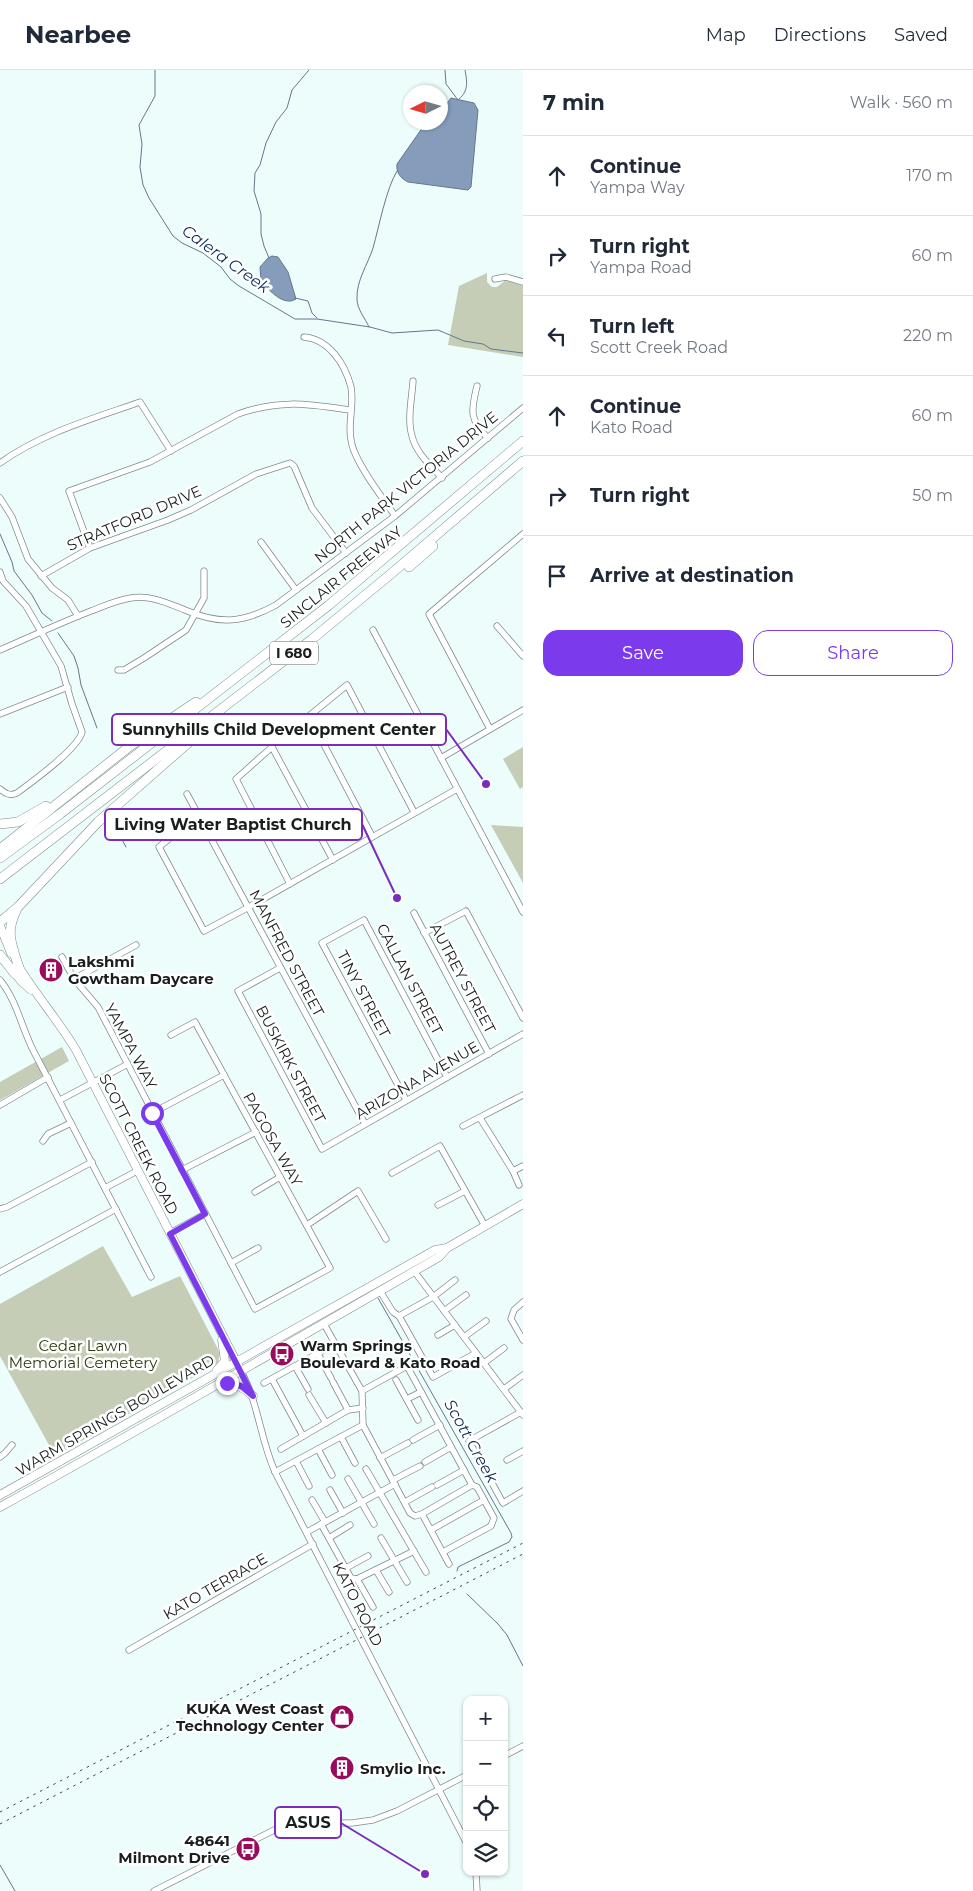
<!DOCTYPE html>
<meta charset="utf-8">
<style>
body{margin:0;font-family:Montserrat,sans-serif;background:#f6f6f7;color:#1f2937}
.controls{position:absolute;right:15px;bottom:15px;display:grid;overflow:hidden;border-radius:10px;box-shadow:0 1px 4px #0004}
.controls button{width:45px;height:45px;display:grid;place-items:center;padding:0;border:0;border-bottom:1px solid #e0e1e3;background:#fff;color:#1f2937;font:25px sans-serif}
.compass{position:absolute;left:403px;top:15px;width:45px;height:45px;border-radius:50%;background:#fff;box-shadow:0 1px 4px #0004;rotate:265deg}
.stop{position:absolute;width:15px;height:15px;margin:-11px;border:4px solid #7c3aed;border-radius:50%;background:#fff}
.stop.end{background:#7c3aed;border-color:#fff;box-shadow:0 1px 5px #0008}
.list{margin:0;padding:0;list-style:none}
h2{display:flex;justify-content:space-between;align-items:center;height:65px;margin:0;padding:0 20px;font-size:21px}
h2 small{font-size:16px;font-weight:400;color:#747a83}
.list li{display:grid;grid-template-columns:32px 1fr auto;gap:15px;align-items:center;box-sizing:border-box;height:80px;padding:0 20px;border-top:1px solid #e0e1e3}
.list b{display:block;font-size:19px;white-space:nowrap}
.list p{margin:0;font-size:16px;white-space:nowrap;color:#747a83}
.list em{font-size:16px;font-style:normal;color:#747a83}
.actions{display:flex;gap:10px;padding:15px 20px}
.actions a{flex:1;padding:11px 0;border:1px solid #7c3aed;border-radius:15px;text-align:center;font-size:18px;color:#7c3aed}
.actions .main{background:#7c3aed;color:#fff}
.icon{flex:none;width:28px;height:28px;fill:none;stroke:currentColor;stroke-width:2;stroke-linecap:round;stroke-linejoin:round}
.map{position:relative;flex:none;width:523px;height:1821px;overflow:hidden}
header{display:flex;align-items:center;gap:30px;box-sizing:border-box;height:70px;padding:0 25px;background:#fff;border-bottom:1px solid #e0e1e3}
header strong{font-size:24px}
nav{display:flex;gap:28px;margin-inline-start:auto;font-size:18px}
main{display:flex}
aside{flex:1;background:#fff}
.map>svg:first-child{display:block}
.green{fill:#c5cdb6}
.water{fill:#859dbb;stroke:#65778c}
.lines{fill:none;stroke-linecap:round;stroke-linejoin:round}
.stream{stroke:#65778c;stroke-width:1}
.minor-casing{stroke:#7e8c8b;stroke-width:7}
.major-casing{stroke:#7e8c8b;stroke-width:9}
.highway-casing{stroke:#7e8c8b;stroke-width:10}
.minor{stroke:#fff;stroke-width:5.5}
.major{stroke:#fff;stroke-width:8}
.highway{stroke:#fff;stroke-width:9}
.rail{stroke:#3e4644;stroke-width:1;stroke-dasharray:2.5 5;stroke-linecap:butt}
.route{stroke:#7c3aed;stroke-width:6}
.labels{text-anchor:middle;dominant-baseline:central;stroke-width:5;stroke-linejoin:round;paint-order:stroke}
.shield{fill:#fff;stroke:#5e6262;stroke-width:1}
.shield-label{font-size:14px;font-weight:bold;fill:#191f1e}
.street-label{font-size:15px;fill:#191f1e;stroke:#fff}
.poi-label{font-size:15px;font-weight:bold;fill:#191f1e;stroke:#fff;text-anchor:start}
.park-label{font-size:15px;fill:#2d390d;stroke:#fff}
.water-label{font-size:16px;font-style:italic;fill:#0a2d55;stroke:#fff}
.leader{fill:none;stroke:#7b2cbf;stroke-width:2}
.callout-dot{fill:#7b2cbf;stroke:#fff;stroke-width:2}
.callout{fill:#fff;stroke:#7b2cbf;stroke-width:2}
.callout-label{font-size:16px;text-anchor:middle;font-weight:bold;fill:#191f1e}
</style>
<header>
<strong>Nearbee</strong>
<nav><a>Map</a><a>Directions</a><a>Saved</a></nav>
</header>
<main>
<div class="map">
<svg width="523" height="1821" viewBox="0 0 523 1821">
<rect width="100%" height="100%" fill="#edfdfb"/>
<g class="green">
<polygon points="487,203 487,212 492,217 497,217 506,210 523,215 523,287 448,275 459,216"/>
<polygon points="523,677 523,717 520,719 503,689"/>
<polygon points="491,755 523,757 523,813"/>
<polygon points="62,977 69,991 0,1030 0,1012"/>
<polygon points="103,1176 132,1227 180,1206 220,1283 218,1293 55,1386 0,1286 0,1234"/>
</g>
<g class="water">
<path d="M451 28 474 33 478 40 471 117 468 120 408 112C400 108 396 102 397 94L425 54 427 53 440 52 441 41Z"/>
<path d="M272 186 278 187 288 202 296 229C284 237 268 220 261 210L260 197 268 188Z"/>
</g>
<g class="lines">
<g class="stream">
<polyline points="155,0 155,26 139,55 142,74 140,97 143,115 149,128 173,166 182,173 203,183 221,197 230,209 239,216 295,249 317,249 370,257 392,263 438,260 464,271 483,274 491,279 523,283"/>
<polyline points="445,0 446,14 458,30"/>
<path d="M459 29C469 21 467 11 465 0"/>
<polyline points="269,188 264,176 261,164 261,144 254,121 255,103 260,95 266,73 276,52 287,38 292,20 309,0"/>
<polyline points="295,228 308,231 312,243 317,248"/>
<path d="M369 257C365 248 357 239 357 229 356 211 368 194 373 178 379 157 386 119 397 101"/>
<polyline points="0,464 12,492 14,501 32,525 42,543 52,551"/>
<polyline points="58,563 74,586 78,598 81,615 97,658"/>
<polyline points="120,766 126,777"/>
<polyline points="378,1228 511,1463 512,1467 509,1472 458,1497 457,1501"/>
<polyline points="467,1524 498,1554 507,1565 523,1596"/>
<polyline points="0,1795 15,1821"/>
</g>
<defs>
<g id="minor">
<polyline points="495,209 506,207 523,212"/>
<path d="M304 267C329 269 345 294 351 317 355 337 345 358 354 381 364 405 381 425 395 446"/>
<path d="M413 311C412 328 407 349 412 366 416 383 431 396 442 408"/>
<path d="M477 316C471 340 469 350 488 368"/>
<path d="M0 393C42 363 92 349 140 332L171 381"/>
<polyline points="0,428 12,447 28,489 52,518 68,530 78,546"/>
<polyline points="261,472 296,520"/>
<path d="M90 478 69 421 150 392 238 344C281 329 307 334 350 340"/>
<path d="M0 502 3 511 26 536 61 596 72 634 82 662C78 679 33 711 17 723 10 726 6 724 0 719"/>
<polyline points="41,506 90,478 168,450 191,440 256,404 290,393 294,396 312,438 346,483"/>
<polyline points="497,556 523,586"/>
<polyline points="373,560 523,842"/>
<path d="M0 580C30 567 60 553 91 541 104 536 117 530 131 528 151 525 167 533 185 540 220 555 243 553 276 535L395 446 523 338"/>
<polyline points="118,600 124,600 144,588 186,560 204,528 204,501"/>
<polyline points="0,644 68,617"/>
<polyline points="490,659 429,544 523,464"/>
<polyline points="441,688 523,640"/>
<polyline points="187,724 365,1054"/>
<polyline points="198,745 159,777 204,861 249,837 457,719"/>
<polyline points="372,766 309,646 347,615 414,742"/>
<polyline points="290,814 236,709 272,677 333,790"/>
<polyline points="414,843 489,984"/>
<polyline points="424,863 466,841 523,948"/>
<polyline points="62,887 74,909 98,937 255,1239 330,1198 195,952 171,965"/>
<polyline points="280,898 238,921 322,1079 523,964"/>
<polyline points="74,909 136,875"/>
<path d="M0 910C17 931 21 956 33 980L151 1207"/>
<polyline points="60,1030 126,995"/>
<polyline points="406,1030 322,873 364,850 447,1007"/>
<polyline points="0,1035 48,1007"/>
<polyline points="152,1043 224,1005"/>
<polyline points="480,1048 513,1101 519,1115"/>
<polyline points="463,1056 523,1025"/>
<polyline points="43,1071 48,1064 71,1053"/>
<polyline points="182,1100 256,1062"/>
<polyline points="513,1101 523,1096"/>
<polyline points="392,1103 440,1076 485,1156"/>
<polyline points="105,1118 137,1101"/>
<polyline points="255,1122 280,1107"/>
<polyline points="438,1135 465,1121"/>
<polyline points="0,1139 7,1137 92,1092"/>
<polyline points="307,1155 358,1121 386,1169"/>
<polyline points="170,1163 205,1144"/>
<polyline points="231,1193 258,1178"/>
<polyline points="414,1201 523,1345"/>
<polyline points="0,1202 116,1139"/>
<polyline points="380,1221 393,1242 399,1246 433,1307 476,1283"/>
<polyline points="523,1232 514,1240 511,1249 523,1270"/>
<polyline points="444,1241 466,1225"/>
<polyline points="399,1246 433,1227 455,1210"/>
<polyline points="324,1254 362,1321 363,1355 410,1443 415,1446 422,1444 472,1415"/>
<polyline points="438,1265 455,1255"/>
<polyline points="464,1267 486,1251"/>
<polyline points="318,1284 331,1308"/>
<polyline points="484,1293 504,1278"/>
<polyline points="295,1296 308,1319"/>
<path d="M241 1301C259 1335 260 1368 275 1402L467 1774"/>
<polyline points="272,1309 303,1366"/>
<polyline points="396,1310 418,1350"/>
<polyline points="333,1312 348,1340"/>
<polyline points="264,1313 335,1274"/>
<polyline points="504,1319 523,1305"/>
<polyline points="362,1321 407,1296 472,1415 477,1417 494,1448 491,1456 443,1482"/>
<polyline points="309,1325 326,1353"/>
<polyline points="407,1329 421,1322"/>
<polyline points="521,1342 469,1371 503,1433 523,1421"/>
<polyline points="341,1367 355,1393"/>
<polyline points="413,1370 440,1355"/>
<polyline points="281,1379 348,1340 363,1338"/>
<polyline points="318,1379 332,1405"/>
<polyline points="0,1387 5,1383 12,1375"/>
<polyline points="380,1388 408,1373"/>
<polyline points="507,1390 523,1381"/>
<polyline points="296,1391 309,1416"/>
<polyline points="425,1392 451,1377"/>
<polyline points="366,1399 426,1502"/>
<polyline points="275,1402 363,1355"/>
<polyline points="348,1409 374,1454"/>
<polyline points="393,1410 420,1396"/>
<polyline points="437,1415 464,1400"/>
<polyline points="330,1420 343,1443"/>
<polyline points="312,1430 325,1452"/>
<polyline points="405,1432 432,1417"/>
<polyline points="422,1444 449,1494"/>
<polyline points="321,1454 351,1508 357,1509 414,1481"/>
<polyline points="431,1460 484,1430"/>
<polyline points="307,1462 395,1414"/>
<polyline points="329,1468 350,1455"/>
<polyline points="381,1468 407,1512"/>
<polyline points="346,1498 368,1486"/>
<polyline points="376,1500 389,1522"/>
<polyline points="357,1509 373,1537"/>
<polyline points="129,1580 313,1474"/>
<polyline points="504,1686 523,1676"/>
<polyline points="476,1802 477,1821"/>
<polyline points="154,1821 276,1759 298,1753 352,1753 373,1750 397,1741 467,1705"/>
</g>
<g id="major">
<polyline points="0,856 11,883"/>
<path d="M17 894C35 924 58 950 76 980L238 1295"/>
<polyline points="12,899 21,911 31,920"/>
<polyline points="217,1300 225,1291 222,1270"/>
<path d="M219 1316C234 1311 241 1316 253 1326"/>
<polyline points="0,1425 435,1180 447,1178"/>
<path d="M0 1437C147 1356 293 1271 439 1187L447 1178 523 1134"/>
</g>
<g id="highway">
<polyline points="409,497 433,476"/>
<polyline points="0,754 18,752 46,736"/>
<polyline points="0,779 130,676 196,632"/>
<polyline points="0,788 60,744 329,535 523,371"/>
<polyline points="0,809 311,570 392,503 523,391"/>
<path d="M16 841C5 863 12 875 19 898"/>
<polyline points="0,852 18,837 98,752 204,659"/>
<polyline points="0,885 15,904"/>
</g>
</defs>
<use href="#minor" class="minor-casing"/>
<use href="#major" class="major-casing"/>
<use href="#highway" class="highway-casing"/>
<use href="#minor" class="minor"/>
<use href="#major" class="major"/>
<use href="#highway" class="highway"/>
<g class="rail">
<polyline points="0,1742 523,1473"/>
<polyline points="0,1754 523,1484"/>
</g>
</g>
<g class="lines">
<polyline class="route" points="152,1043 205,1144 170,1164 253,1326 241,1316 227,1313"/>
</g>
<defs>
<symbol id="building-disc" viewBox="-11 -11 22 22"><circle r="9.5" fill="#990b5d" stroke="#fff"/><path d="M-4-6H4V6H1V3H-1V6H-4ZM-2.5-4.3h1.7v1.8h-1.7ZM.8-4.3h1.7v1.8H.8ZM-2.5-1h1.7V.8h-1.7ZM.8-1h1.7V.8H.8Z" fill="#fff"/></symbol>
<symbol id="bus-disc" viewBox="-11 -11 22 22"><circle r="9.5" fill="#990b5d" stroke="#fff"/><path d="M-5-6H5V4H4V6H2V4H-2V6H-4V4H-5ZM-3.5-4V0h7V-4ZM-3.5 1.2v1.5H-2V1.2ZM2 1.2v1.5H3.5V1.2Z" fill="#fff"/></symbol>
<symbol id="shop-disc" viewBox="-11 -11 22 22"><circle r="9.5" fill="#990b5d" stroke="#fff"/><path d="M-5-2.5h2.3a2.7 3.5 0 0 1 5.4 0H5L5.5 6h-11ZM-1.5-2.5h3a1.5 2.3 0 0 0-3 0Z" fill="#fff"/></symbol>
</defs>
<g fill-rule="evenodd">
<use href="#building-disc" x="37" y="886" width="28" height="28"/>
<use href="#bus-disc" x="268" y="1270" width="28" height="28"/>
<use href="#shop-disc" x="328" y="1633" width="28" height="28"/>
<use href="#building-disc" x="328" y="1684" width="28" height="28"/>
<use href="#bus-disc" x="234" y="1765" width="28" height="28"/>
</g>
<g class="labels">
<rect class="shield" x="270" y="571.5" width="48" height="23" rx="4"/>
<g class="shield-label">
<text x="294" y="583">I 680</text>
</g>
<g class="street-label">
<text transform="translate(406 417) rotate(-39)">NORTH PARK VICTORIA DRIVE</text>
<text transform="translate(134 448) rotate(-23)">STRATFORD DRIVE</text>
<text transform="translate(341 507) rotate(-39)">SINCLAIR FREEWAY</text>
<text transform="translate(287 883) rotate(62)">MANFRED STREET</text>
<text transform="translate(463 908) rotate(62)">AUTREY STREET</text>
<text transform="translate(410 909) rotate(62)">CALLAN STREET</text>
<text transform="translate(364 924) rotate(62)">TINY STREET</text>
<text transform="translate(131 976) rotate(62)">YAMPA WAY</text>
<text transform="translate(291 994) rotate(62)">BUSKIRK STREET</text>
<text transform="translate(417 1010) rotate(-30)">ARIZONA AVENUE</text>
<text transform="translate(273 1069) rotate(61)">PAGOSA WAY</text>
<text transform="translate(139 1074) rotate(63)">SCOTT CREEK ROAD</text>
<text transform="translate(115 1345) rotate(-30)">WARM SPRINGS BOULEVARD</text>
<text transform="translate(215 1516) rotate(-30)">KATO TERRACE</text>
<text transform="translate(358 1534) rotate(63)">KATO ROAD</text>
</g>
<g class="poi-label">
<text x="68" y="891">Lakshmi<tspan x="68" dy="17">Gowtham Daycare</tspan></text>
<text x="300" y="1275">Warm Springs<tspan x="300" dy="17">Boulevard &amp; Kato Road</tspan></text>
<text x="324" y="1638" text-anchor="end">KUKA West Coast<tspan x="324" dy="17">Technology Center</tspan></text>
<text x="360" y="1698">Smylio Inc.</text>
<text x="230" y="1770" text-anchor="end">48641<tspan x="230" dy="17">Milmont Drive</tspan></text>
</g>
<g class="park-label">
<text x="83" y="1275">Cedar Lawn<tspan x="83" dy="17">Memorial Cemetery</tspan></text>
</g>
<g class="water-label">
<text transform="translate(226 189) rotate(36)">Calera Creek</text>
<text transform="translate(471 1371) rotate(61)">Scott Creek</text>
</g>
</g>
<path class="leader" d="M486 714L446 659M397 828L362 754M425 1804L341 1753"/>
<g class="callout-dot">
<circle cx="486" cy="714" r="5"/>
<circle cx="397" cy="828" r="5"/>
<circle cx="425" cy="1804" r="5"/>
</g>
<g class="callout">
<rect x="112" y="644" width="334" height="31" rx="5"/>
<rect x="105" y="739" width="257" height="31" rx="5"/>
<rect x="275" y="1737" width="66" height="31" rx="5"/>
</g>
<g class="callout-label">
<text x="279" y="665">Sunnyhills Child Development Center</text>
<text x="233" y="760">Living Water Baptist Church</text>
<text x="308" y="1758">ASUS</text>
</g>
</svg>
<div class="controls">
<button>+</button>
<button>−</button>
<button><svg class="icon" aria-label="locate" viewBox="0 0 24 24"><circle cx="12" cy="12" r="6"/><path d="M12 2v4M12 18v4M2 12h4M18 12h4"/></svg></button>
<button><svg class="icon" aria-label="layers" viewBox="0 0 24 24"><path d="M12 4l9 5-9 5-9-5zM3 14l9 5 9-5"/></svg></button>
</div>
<svg class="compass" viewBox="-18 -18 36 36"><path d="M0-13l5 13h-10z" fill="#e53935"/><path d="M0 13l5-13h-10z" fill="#747a83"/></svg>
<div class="stop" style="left:152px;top:1043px"></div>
<div class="stop end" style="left:227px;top:1313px"></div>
</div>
<aside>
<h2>7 min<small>Walk · 560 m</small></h2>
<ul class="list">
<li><svg class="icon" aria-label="ahead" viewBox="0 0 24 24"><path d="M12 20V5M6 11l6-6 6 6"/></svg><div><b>Continue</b><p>Yampa Way</p></div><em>170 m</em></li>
<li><svg class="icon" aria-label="right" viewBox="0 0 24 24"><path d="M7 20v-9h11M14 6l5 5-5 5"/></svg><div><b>Turn right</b><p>Yampa Road</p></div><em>60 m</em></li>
<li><svg class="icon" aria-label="left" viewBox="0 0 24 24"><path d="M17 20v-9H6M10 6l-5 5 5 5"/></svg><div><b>Turn left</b><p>Scott Creek Road</p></div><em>220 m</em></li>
<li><svg class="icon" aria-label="ahead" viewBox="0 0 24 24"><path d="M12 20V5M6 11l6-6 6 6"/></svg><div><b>Continue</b><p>Kato Road</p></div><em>60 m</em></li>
<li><svg class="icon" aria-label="right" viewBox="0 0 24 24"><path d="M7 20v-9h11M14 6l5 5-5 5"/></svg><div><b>Turn right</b></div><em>50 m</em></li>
<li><svg class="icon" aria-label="arrive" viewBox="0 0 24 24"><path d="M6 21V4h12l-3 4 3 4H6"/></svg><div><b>Arrive at destination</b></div></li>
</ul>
<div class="actions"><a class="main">Save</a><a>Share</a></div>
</aside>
</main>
